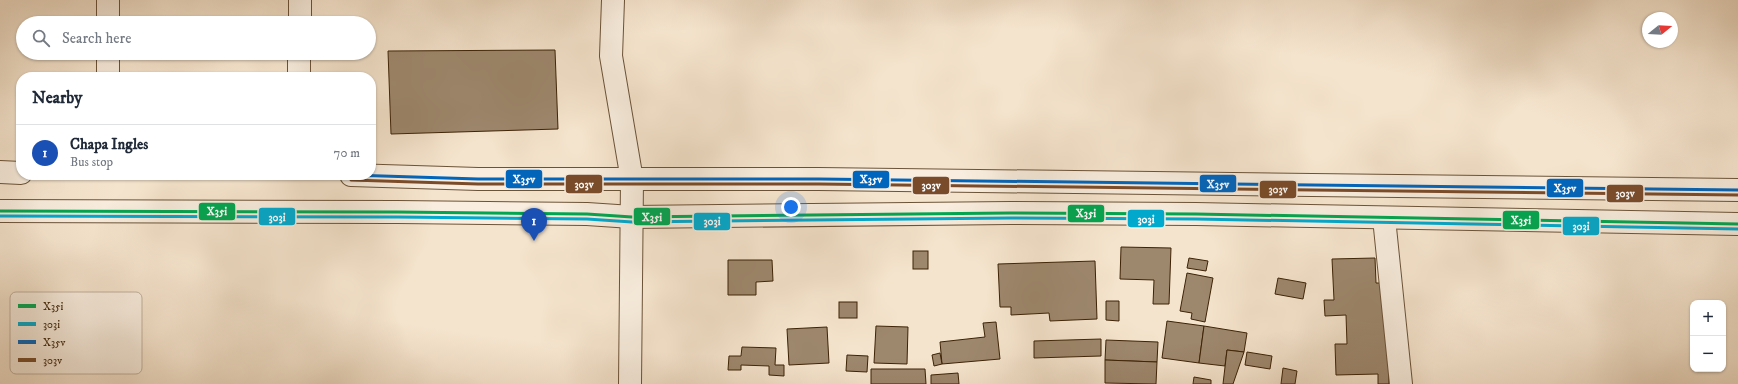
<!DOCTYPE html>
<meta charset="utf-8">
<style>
body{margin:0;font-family:"IM FELL DW Pica",serif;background:#f2f2f3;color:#1f2937}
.controls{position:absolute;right:12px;bottom:12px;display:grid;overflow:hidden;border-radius:8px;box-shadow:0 1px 3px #0004}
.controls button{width:36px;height:36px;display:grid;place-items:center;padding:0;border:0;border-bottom:1px solid #e0e1e3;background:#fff;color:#1f2937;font:20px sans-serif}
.compass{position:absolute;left:1642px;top:12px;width:36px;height:36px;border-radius:50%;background:#fff;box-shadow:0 1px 3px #0004;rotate:72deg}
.you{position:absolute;left:791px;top:207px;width:14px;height:14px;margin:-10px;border:3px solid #fff;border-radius:50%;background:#1a73e8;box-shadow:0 0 0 6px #1a73e833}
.badge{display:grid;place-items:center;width:26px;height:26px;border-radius:50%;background:#8f2418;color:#fff;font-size:13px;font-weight:700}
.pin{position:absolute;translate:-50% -33px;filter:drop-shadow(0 1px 2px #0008)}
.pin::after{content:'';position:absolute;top:21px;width:14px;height:12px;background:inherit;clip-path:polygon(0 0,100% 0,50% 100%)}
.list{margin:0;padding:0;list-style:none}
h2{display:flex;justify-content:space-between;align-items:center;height:52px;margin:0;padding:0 16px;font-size:17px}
h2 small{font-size:13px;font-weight:400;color:#747a83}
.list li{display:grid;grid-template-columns:26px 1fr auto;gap:12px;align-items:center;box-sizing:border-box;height:56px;padding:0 16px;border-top:1px solid #e0e1e3}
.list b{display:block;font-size:15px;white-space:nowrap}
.list p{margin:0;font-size:13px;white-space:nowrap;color:#747a83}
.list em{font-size:13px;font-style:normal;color:#747a83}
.icon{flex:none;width:22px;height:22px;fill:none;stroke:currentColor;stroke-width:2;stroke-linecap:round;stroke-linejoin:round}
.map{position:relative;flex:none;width:1738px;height:384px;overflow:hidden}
.search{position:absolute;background:#fff;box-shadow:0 1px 3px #0004;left:16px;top:16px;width:360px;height:44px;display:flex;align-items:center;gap:10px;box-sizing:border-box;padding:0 14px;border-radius:22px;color:#747a83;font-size:15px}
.panel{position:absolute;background:#fff;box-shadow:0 1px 3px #0004;left:16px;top:72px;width:360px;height:108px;border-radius:16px}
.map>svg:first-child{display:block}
.building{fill:#9d876d;stroke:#3d2306}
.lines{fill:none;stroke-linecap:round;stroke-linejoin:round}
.minor-casing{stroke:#6b5338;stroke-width:24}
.minor{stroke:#f8edde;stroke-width:22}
.bus-1-casing{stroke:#f8edde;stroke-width:6}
.bus-2-casing{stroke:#f8edde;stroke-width:6}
.bus-3-casing{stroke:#f8edde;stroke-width:6}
.bus-4-casing{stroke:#f8edde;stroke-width:6}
.bus-1{stroke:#00a651;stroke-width:3}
.bus-2{stroke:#00a9ce;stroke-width:3}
.bus-3{stroke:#0065bd;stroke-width:3}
.bus-4{stroke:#7a4b2a;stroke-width:3}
.key{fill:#f8edde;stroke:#c0b09d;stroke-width:1}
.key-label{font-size:11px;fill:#3d2306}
.line-badge{stroke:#f8edde;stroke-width:1.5}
.badge-label{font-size:11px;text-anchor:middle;font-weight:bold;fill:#fff}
</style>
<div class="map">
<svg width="1738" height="384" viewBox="0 0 1738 384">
<rect width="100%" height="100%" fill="#f5e4cd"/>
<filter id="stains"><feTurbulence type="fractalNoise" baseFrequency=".005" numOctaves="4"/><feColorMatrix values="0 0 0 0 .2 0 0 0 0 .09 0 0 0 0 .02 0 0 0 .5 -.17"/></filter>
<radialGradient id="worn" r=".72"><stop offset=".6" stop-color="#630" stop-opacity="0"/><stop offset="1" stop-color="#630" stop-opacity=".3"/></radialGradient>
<g class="building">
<polygon points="555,50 558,129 391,134 388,51"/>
<polygon points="1121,247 1171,248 1169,304 1153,304 1154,280 1120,279"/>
<rect x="913" y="251" width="15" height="18"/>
<polygon points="1189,258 1208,261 1206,271 1187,268"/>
<polygon points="1375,258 1376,283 1386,283 1389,384 1378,384 1378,374 1336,375 1335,344 1347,344 1346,315 1325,316 1324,300 1334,300 1332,259"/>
<polygon points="728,260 772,260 773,281 756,282 756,295 728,295"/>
<polygon points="1095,261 1097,319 1050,321 1049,313 1011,315 1011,307 1000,307 998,264"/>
<polygon points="1187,273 1213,278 1205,322 1191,319 1192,313 1180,311"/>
<polygon points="1278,278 1306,283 1303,299 1275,294"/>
<polygon points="1106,301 1119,301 1119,321 1106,320"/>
<rect x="839" y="302" width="18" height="16"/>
<polygon points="1167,321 1204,326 1199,363 1162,358"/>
<polygon points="996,322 1000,359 942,364 940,342 985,337 983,323"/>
<polygon points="876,326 908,327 907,364 874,363"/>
<polygon points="1204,326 1247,333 1244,352 1227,350 1225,366 1199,363"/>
<polygon points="827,327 829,363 789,365 787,329"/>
<polygon points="1101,339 1101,356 1034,358 1034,341"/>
<polygon points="1106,340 1158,342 1157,362 1105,360"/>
<polygon points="742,347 776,348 775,365 784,365 784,376 769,375 769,366 741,365 741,370 728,370 729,356 741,356"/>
<polygon points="1227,350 1244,352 1233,384 1223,384"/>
<polygon points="1247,352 1272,356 1270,369 1245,365"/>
<polygon points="940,353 942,364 934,366 932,355"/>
<polygon points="847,355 868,356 867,372 846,371"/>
<polygon points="1105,360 1157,362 1156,384 1105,383"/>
<polygon points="1283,368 1297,371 1295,384 1281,384"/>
<polygon points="871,369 925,369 926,384 871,384"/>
<polygon points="958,373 959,384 931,384 931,375"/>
<polygon points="1194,377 1211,380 1211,384 1193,384"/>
</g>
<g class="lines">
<defs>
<g id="minor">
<polyline points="108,0 108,23"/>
<polyline points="613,0 611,56 632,180 630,384"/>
<polyline points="300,23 300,0"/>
<polyline points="108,53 108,77"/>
<polyline points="299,77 299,53"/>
<polyline points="0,172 21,173"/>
<polyline points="351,175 478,179 819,179 1738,190"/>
<polyline points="0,211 398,212 587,214 632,217 1010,213 1196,214 1738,224"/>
<polyline points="1384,218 1401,384"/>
</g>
</defs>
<use href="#minor" class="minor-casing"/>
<use href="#minor" class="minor"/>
<defs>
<polyline id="bus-1" points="0,211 398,212 587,214 632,217 1010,213 1196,214 1738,224"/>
<polyline id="bus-2" points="0,216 398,217 587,219 632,222 1010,218 1196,219 1738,229"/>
<polyline id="bus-3" points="351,175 478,179 819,179 1738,190"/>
<polyline id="bus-4" points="351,180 478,184 819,184 1738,195"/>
</defs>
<use href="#bus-1" class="bus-1-casing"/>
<use href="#bus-2" class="bus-2-casing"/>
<use href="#bus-3" class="bus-3-casing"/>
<use href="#bus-4" class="bus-4-casing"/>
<use href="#bus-1" class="bus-1"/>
<use href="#bus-2" class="bus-2"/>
<use href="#bus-3" class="bus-3"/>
<use href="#bus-4" class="bus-4"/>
</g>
<rect x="10" y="292" width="132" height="82" rx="6" class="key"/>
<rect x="18" y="304" width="18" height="4" fill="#00a651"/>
<rect x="18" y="322" width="18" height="4" fill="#00a9ce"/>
<rect x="18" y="340" width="18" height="4" fill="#0065bd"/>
<rect x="18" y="358" width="18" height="4" fill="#7a4b2a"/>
<g class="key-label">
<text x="43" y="310">X35i</text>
<text x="43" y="328">303i</text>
<text x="43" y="346">X35v</text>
<text x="43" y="364">303v</text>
</g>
<g class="line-badge">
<rect x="505" y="169" width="38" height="20" rx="4" fill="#0065bd"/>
<rect x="852" y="170" width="38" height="19" rx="4" fill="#0065bd"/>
<rect x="1199" y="174" width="38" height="19" rx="4" fill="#0065bd"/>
<rect x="565" y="174" width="38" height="20" rx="4" fill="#7a4b2a"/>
<rect x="912" y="176" width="38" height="19" rx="4" fill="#7a4b2a"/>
<rect x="1546" y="178" width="38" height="20" rx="4" fill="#0065bd"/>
<rect x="1259" y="180" width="38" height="19" rx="4" fill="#7a4b2a"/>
<rect x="1606" y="184" width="38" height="19" rx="4" fill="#7a4b2a"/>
<rect x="198" y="202" width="38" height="19" rx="4" fill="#00a651"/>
<rect x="1067" y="204" width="38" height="19" rx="4" fill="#00a651"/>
<rect x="258" y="207" width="38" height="19" rx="4" fill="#00a9ce"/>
<rect x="633" y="207" width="38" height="19" rx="4" fill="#00a651"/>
<rect x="1127" y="209" width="38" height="19" rx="4" fill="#00a9ce"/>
<rect x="1502" y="210" width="38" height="20" rx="4" fill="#00a651"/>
<rect x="693" y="212" width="38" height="19" rx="4" fill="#00a9ce"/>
<rect x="1562" y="216" width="38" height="20" rx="4" fill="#00a9ce"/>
</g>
<g class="badge-label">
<text x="524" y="183">X35v</text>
<text x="871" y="183">X35v</text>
<text x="1218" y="188">X35v</text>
<text x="584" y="188">303v</text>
<text x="931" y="189">303v</text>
<text x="1565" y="192">X35v</text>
<text x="1278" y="193">303v</text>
<text x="1625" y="197">303v</text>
<text x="217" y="215">X35i</text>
<text x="1086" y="217">X35i</text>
<text x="277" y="221">303i</text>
<text x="652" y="221">X35i</text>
<text x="1146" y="223">303i</text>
<text x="1521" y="224">X35i</text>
<text x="712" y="225">303i</text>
<text x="1581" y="230">303i</text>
</g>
<rect width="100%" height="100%" filter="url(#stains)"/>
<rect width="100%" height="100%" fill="url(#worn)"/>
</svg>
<div class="controls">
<button>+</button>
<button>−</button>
</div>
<svg class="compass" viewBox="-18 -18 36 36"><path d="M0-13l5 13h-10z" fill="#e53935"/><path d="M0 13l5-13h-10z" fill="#747a83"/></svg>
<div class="you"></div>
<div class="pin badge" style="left:534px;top:241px;background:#1a4fb4">1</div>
<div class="search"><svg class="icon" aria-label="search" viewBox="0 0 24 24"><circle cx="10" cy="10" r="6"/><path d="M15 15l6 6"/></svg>Search here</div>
<section class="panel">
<h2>Nearby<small></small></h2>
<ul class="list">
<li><span class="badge" style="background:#1a4fb4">1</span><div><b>Chapa Ingles</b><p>Bus stop</p></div><em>70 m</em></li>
</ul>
</section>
</div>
